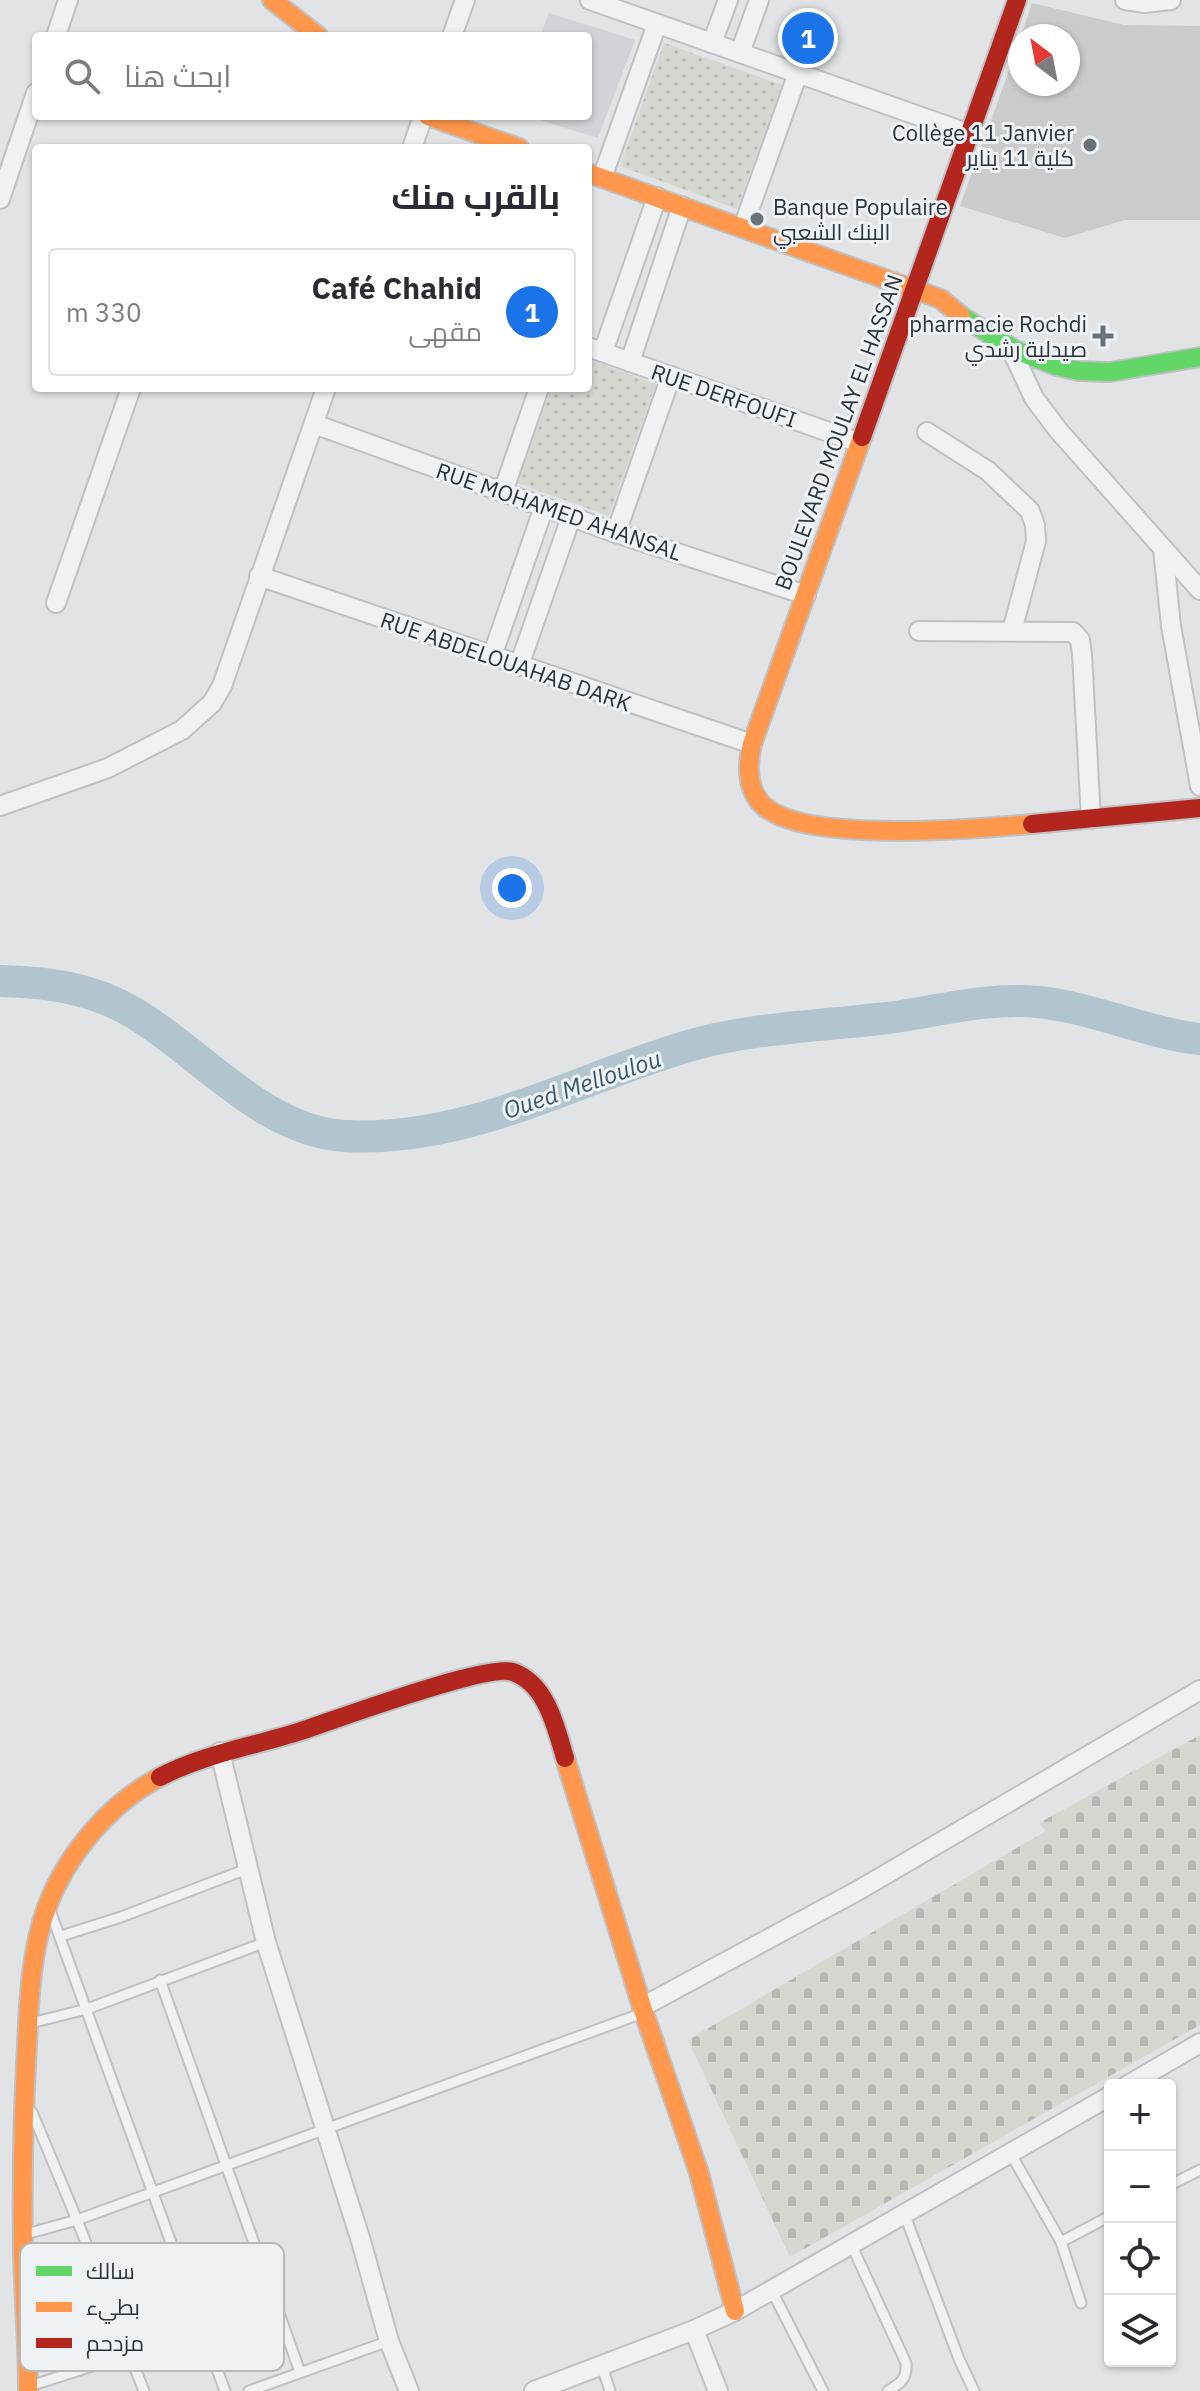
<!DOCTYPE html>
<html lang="ar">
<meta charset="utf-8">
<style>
body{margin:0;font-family:"IBM Plex Sans",Cairo,sans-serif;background:#f2f2f3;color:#2b2b33;direction:rtl}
.controls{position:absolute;right:24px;bottom:24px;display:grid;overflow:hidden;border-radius:8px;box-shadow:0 2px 6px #0004}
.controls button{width:72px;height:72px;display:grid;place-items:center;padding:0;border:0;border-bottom:2px solid #e1e1e2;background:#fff;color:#2b2b33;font:40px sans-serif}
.compass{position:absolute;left:1008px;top:24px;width:72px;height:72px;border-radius:50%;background:#fff;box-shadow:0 2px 6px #0004;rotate:328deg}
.you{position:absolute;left:512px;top:888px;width:28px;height:28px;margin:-20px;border:6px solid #fff;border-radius:50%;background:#1a73e8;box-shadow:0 0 0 12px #1a73e833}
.badge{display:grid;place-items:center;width:52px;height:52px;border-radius:50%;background:#1a73e8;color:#fff;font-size:26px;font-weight:700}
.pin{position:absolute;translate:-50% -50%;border:4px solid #fff;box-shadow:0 2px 8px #0006}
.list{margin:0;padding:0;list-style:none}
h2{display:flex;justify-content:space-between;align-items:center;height:104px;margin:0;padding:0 32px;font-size:34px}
h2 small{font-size:26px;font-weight:400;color:#7c7c81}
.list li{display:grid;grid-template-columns:52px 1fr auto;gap:24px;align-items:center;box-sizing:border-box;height:128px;margin:0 16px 16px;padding:0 16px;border:2px solid #e1e1e2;border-radius:8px}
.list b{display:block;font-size:30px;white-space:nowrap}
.list p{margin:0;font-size:26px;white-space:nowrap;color:#7c7c81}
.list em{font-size:26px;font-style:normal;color:#7c7c81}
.icon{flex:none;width:44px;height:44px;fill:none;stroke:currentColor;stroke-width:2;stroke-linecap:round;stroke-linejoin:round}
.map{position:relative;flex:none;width:1200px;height:2391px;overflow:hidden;direction:ltr}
.search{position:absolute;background:#fff;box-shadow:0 2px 6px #0004;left:32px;top:32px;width:560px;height:88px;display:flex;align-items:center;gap:20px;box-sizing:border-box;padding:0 28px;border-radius:8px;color:#7c7c81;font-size:30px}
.panel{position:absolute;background:#fff;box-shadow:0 2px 6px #0004;left:32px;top:144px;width:560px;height:248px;border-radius:8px;direction:rtl}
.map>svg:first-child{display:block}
.built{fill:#d0d3d8}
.cemetery{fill:url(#cemetery-stones)}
.park{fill:url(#park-dots)}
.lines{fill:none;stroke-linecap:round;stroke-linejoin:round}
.river{stroke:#b2c4cd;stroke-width:32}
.building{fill:#c9cbcd}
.lane-casing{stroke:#bfc1c3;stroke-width:13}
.street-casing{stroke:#bfc1c3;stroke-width:22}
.fast-casing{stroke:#bfc1c3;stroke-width:22}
.slow-casing{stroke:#bfc1c3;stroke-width:22}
.jam-casing{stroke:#bfc1c3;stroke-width:22}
.lane{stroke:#f0f1f3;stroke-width:9}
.street{stroke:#f0f1f3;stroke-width:18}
.fast{stroke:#63d668;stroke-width:18}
.slow{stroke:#ff974d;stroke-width:18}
.jam{stroke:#b3261e;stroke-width:18}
.poi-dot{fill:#6a7177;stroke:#eff2f5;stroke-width:3}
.labels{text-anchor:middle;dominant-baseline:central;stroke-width:6;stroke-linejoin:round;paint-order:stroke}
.poi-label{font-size:22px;fill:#2a343c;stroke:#eff2f5;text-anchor:end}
.street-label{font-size:22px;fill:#2a343c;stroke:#eff2f5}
.water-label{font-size:24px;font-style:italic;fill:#39596c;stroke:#eff2f5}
.key{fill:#eff2f5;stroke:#b4b9be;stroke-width:2}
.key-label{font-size:22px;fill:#2a343c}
</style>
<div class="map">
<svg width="1200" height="2391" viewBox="0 0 1200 2391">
<defs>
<pattern id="cemetery-stones" width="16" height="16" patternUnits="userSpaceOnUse" patternTransform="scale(2)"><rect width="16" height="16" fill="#d3d9d1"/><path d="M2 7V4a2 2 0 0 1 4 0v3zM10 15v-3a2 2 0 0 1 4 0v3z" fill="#b5bbb4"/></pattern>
<pattern id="park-dots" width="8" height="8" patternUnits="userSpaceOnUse" patternTransform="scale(2)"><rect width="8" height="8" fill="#d3d9d1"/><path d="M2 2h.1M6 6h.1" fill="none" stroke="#b5bbb4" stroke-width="1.8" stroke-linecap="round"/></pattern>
</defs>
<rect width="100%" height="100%" fill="#e1e3e5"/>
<polygon class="built" points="549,13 635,40 598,138 527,116 588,116 588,36 540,36"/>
<polygon class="cemetery" points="1200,1735 1200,2025 790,2257 688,2040 1046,1831 1039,1823"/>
<g class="park">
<polygon points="664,43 782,85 737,209 620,166"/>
<polygon points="588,359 656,384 609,516 517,483 551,388 588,388"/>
</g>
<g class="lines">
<path class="river" d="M0 981C48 982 92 988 134 1013 200 1052 264 1132 345 1136 471 1143 582 1075 699 1043 757 1028 828 1025 888 1018 938 1011 988 997 1039 1002 1094 1008 1146 1033 1200 1039"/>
</g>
<polygon class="building" points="1032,3 1124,25 1200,26 1200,220 1125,220 1065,238 960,206 1020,40 1020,84 1068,84 1068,36 1021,36"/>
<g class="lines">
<defs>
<g id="lane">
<polyline points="51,1913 225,2391"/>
<polyline points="61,1936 121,1917 247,1869"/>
<polyline points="160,1980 300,2372"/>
<polyline points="31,2023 87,2009 266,1942"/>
<polyline points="32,2112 77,2220 144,2391"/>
<polyline points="1011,2154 1061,2242 1081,2303"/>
<polyline points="1170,2185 1200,2170"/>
<polyline points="904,2213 959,2359 974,2391"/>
<polyline points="26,2234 77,2220 640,2014"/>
<polyline points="1061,2242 1110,2216"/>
<path d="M851 2244 906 2363C907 2379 901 2383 888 2391"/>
<polyline points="772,2291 823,2391"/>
<polyline points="602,2366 610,2391"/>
<polyline points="30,2386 130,2354"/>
<polyline points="249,2391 389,2341"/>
</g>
<g id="street">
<polyline points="590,0 970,134"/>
<polyline points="1125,0 1145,3 1171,0"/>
<polyline points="56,36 68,0"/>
<polyline points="452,36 465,0"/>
<polyline points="712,43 728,0"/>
<polyline points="740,53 759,0"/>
<polyline points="412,148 423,116"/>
<polyline points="602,178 657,24"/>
<polyline points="0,199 36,93"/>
<polyline points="743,227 798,73"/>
<polyline points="588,347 860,443"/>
<polyline points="1011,349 1034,398 1058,430 1200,590"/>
<polyline points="603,352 657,197"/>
<polyline points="630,362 682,206"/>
<polyline points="314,424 616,533 806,595"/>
<polyline points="927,432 988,471 1030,511 1035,525 1036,541 1012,631"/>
<polyline points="503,492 539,388"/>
<polyline points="616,533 671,376"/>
<polyline points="1163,549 1171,626 1200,786"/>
<polyline points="259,576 752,744"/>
<polyline points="56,603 131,388"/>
<polyline points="919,631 1073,632 1080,640 1082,654 1091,819"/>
<polyline points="492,656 544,507"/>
<polyline points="519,666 571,517"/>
<polyline points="0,806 108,768 182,730 212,703 222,686 326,388"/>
<polyline points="220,1752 266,1942 361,2241 389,2341 409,2391"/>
<polyline points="642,2007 859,1890 1200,1690"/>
<polyline points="1128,2085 1200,2043"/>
<polyline points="694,2330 718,2391"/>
<polyline points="534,2391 694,2330 735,2311 1110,2096"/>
</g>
<polyline id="fast" points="961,316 1015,350 1057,366 1079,371 1110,372 1200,357"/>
<g id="slow">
<polyline points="272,0 318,36"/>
<polyline points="428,116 519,148"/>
<polyline points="588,173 941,299 961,316"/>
<path d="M862 437 752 744C747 766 746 791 765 807 808 843 975 829 1032 824"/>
<polyline points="565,1758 642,2007 699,2173 735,2311"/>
<path d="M28 2391C28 2344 24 2298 23 2251 22 2182 23 2114 27 2045 29 1999 31 1950 47 1907 67 1854 110 1803 160 1777"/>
</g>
<g id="jam">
<polyline points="862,437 1017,0"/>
<polyline points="1032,824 1200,808"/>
<path d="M160 1777C204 1754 254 1746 301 1731 335 1720 487 1663 513 1672 547 1684 556 1728 565 1758"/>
</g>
</defs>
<use href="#lane" class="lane-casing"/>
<use href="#street" class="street-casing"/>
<use href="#fast" class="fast-casing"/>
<use href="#slow" class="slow-casing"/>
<use href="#jam" class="jam-casing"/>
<use href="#lane" class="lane"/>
<use href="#street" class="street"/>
<use href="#fast" class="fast"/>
<use href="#slow" class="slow"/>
<use href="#jam" class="jam"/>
</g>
<g class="poi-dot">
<circle cx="1090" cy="145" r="8"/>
<circle cx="757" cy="219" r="8"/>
<path d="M1099 324h8v8h8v8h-8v8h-8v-8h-8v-8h8z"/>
</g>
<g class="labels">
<g class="poi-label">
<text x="1074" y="132">Collège 11 Janvier<tspan x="1074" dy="25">كلية 11 يناير</tspan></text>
<text x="773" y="206" text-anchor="start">Banque Populaire<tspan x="773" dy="25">البنك الشعبي</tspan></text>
<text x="1087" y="323">pharmacie Rochdi<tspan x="1087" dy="25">صيدلية رشدي</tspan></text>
</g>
<g class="street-label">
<text transform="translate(724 395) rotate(19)">RUE DERFOUFI</text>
<text transform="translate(838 432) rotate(-70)">BOULEVARD MOULAY EL HASSAN</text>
<text transform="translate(559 511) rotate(19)">RUE MOHAMED AHANSAL</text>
<text transform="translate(506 661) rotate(19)">RUE ABDELOUAHAB DARK</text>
</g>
<g class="water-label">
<text transform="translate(582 1084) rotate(-19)">Oued Melloulou</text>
</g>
</g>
<rect x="20" y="2243" width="264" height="128" rx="12" class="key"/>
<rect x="36" y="2266" width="36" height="10" fill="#63d668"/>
<rect x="36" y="2302" width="36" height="10" fill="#ff974d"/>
<rect x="36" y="2338" width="36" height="10" fill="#b3261e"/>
<g class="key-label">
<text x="86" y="2279">سالك</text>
<text x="86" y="2315">بطيء</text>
<text x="86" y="2351">مزدحم</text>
</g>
</svg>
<div class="controls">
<button>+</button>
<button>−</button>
<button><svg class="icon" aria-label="locate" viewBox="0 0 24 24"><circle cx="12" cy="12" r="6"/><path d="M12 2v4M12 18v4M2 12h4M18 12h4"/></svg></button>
<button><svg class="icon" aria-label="layers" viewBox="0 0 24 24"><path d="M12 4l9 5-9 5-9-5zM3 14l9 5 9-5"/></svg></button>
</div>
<svg class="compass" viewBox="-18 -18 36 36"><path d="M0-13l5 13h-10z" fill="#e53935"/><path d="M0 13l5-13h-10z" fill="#7c7c81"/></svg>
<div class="you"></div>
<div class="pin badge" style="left:808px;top:38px">1</div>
<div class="search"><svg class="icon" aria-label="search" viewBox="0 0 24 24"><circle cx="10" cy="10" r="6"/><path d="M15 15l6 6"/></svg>ابحث هنا</div>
<section class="panel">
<h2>بالقرب منك<small></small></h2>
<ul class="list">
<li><span class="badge">1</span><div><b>Café Chahid</b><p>مقهى</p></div><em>330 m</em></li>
</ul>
</section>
</div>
